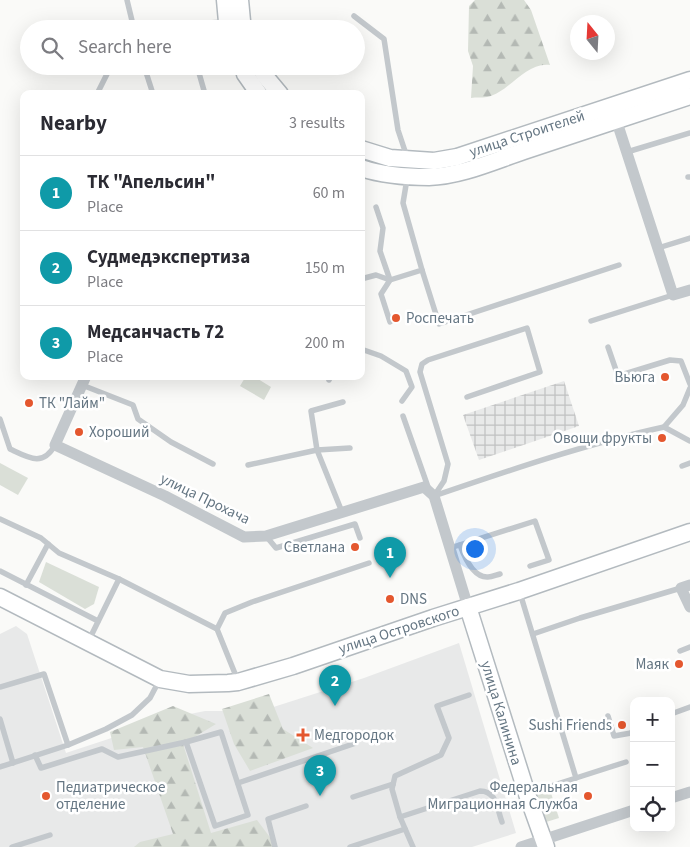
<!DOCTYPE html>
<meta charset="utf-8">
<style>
body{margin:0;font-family:"Source Sans 3",sans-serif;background:#f2f2f3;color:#2b2b33}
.controls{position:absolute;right:15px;bottom:15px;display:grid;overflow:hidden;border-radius:10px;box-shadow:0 5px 20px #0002}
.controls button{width:45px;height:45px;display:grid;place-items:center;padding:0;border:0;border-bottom:1px solid #e1e1e2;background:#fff;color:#2b2b33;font:25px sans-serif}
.compass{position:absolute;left:570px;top:15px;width:45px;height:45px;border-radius:50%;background:#fff;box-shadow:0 5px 20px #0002;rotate:342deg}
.you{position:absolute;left:474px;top:548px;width:18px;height:18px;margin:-12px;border:4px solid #fff;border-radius:50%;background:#1a73e8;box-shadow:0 0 0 8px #1a73e833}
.badge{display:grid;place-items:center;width:32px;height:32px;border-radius:50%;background:#db2777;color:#fff;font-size:16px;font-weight:700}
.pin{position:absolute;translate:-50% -41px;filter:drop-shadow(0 1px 2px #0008)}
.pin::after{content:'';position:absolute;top:26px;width:18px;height:15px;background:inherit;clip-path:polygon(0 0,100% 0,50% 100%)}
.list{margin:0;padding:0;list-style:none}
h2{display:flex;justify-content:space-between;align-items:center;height:65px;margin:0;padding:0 20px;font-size:21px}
h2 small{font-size:16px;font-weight:400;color:#7c7c81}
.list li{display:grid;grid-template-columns:32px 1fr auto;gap:15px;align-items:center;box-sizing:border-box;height:75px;padding:0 20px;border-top:1px solid #e1e1e2}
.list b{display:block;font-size:19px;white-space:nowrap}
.list p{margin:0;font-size:16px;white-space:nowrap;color:#7c7c81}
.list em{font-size:16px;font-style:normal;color:#7c7c81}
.icon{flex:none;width:28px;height:28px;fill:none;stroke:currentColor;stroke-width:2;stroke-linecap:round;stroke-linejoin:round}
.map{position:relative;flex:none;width:690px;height:847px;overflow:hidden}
.search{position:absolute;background:#fff;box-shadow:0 5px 20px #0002;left:20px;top:20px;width:345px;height:55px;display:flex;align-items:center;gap:12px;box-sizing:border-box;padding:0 18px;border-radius:28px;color:#7c7c81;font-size:19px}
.panel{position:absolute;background:#fff;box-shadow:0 5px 20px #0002;left:20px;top:90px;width:345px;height:290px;border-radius:10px}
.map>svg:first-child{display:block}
.built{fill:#e8e9e9}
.industrial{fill:url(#industrial-grid)}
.green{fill:#dadfd7}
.forest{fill:url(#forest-firs)}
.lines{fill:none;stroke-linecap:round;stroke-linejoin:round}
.secondary-casing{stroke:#b3babf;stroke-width:19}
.lane{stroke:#c3c8cc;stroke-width:5.5}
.street{stroke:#c3c8cc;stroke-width:11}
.secondary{stroke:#fff;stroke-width:16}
.poi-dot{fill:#e4572e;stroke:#fff;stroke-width:2}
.labels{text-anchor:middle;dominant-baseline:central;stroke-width:5;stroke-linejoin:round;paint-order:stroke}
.street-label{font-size:15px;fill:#657683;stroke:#fff}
.poi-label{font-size:15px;fill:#657683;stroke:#fff;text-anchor:start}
</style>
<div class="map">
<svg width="690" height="847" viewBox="0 0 690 847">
<defs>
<pattern id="industrial-grid" width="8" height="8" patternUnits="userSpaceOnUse" patternTransform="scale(1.25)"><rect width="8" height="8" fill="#e8e9e9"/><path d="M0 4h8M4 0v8" fill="none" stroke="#c0c1c2"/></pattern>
<pattern id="forest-firs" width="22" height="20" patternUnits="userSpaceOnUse" patternTransform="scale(1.25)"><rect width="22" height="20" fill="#dadfd7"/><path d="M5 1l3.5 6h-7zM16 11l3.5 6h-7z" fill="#b4b9b4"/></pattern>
</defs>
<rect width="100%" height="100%" fill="#fafaf8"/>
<polygon class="built" points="16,626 27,634 66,753 175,717 205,711 261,711 364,678 459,643 516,833 472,847 0,847 0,634"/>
<polygon class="industrial" points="564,381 579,426 479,460 463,415"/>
<g class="green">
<polygon points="246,376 253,376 271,387 264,400 240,386"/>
<polygon points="0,463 28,478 18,495 0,485"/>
<polygon points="46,562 99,587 94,604 85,609 39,582"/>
<polygon points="550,790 559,818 543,823 533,795"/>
</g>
<g class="forest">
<path d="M475 0H524L531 10 550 65C525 62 510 92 487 97 482 98 476 97 471 98L473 66 468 51 469 6Z"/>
<polygon points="269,694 283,729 313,748 250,771 234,744 222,709"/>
<polygon points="173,706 216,724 183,744 211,833 257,820 275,844 273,847 134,847 140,842 173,834 143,747 114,750 110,732"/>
</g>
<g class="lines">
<defs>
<g id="secondary">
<polyline points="225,0 227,22 230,29"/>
<polyline points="240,0 242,21 244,29"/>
<polyline points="243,66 245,74 259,94"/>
<polyline points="259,66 265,76 280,94"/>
<polyline points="361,149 390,158 434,161 457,157 690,80"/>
<path d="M361 168C382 175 407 177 429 177 461 176 494 161 524 151 579 133 635 114 690 96"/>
<polyline points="0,597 160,679 189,684 228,683 238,682 293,666 433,618 519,591 690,532"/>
<polyline points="468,607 527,794 546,847"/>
</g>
</defs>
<use href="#secondary" class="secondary-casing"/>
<g class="lane">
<polyline points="127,0 134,29"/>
<polyline points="354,16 384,39 398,130 407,157"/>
<polyline points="176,29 190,24 225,22"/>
<polyline points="144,66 153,94"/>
<polyline points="197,66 205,94"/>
<polyline points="97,94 111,66"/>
<polyline points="627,152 690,133"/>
<polyline points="688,177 690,177"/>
<polyline points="376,207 383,228 380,251 390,280 381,294 390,322"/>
<polyline points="658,248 690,238"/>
<polyline points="422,270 439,324 619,265"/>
<polyline points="361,279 376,275 390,280 422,270 403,203 407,179"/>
<polyline points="591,321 673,295"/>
<polyline points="608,347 618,376 670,360 681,361 690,384"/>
<polyline points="361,349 381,356 406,371 412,387 402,401"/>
<polyline points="329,380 331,376"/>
<polyline points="82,385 133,405 138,419 171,442 213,464"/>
<polyline points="403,416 428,487"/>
<path d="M0 419 10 449C29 458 43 467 55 445"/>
<polyline points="664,427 683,405 690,388"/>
<polyline points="248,465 317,450 350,448"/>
<polyline points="682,466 690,463"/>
<polyline points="434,496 444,481 448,464 420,372 422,364 428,360 527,328 540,372 467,397"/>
<path d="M434 496C510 470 586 444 664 427L690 441"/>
<polyline points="342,512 317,450 311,411 343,402"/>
<polyline points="0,519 41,538 59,553 119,579 217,629 238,681"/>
<polyline points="266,536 276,548 355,524 360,538"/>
<path d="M460 545C464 556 473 578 488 577 492 577 496 575 500 574"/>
<polyline points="450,548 535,521 549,560 530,566"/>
<polyline points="0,571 98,621"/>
<polyline points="26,585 48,544"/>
<polyline points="520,593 576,778 529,793"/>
<polyline points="217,629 225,613 252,602 369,563"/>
<polyline points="533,634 580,618 681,588"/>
<polyline points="89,640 119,579"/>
<polyline points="680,651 690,647"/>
<polyline points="0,687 44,674 68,745"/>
<polyline points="671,714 690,707"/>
<polyline points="608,716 614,736 631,733 634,729"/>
<polyline points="0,719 13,763"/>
<polyline points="35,755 41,768 102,749 118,757 186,742 221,732 248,815 215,826 186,742"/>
<polyline points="0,767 68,745 106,729 132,715 150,698 160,679"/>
<polyline points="576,778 626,762"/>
<polyline points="238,783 356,743"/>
<polyline points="353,797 393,784"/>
<path d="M400 817 480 791C497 791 497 809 502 822"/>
<polyline points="12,847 50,835"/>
<polyline points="275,847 268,819 306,806"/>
<polyline points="350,847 405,829"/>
<polyline points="413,847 400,817 392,789 395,776 441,755 449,738 437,706 469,695"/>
</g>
<g class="street">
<polyline points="614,113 673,295 690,290"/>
<polyline points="86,376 55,445 165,496 244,537 266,536 424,487 434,496 468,607"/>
<polyline points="690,585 681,588 690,607"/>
<polyline points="671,798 690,792"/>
<polyline points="521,847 634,810"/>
</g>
<use href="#secondary" class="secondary"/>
</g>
<g class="poi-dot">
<circle cx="396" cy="318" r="5"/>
<circle cx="665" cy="377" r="5"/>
<circle cx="29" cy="403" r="5"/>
<circle cx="79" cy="432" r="5"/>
<circle cx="662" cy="438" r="5"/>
<circle cx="355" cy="547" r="5"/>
<circle cx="390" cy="599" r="5"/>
<circle cx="679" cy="664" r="5"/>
<circle cx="622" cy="725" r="5"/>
<path d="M300.5 727.5h5v5h5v5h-5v5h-5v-5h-5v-5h5z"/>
<circle cx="46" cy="796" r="5"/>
<circle cx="588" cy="796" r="5"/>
</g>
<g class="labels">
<g class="street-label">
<text transform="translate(527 134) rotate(-18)">улица Строителей</text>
<text transform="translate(205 499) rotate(26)">улица Прохача</text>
<text transform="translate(399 630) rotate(-18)">улица Островского</text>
<text transform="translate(501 713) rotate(73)">улица Калинина</text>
</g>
<g class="poi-label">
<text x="406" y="318">Роспечать</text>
<text x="655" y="377" text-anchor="end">Вьюга</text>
<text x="39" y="403">ТК "Лайм"</text>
<text x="89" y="432">Хороший</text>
<text x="652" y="438" text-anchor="end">Овощи фрукты</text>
<text x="345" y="547" text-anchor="end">Светлана</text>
<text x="400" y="599">DNS</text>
<text x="669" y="664" text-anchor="end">Маяк</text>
<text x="612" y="725" text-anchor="end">Sushi Friends</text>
<text x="314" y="735">Медгородок</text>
<text x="56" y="787">Педиатрическое<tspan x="56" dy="17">отделение</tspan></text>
<text x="578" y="787" text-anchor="end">Федеральная<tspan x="578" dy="17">Миграционная Служба</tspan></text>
</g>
</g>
</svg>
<div class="controls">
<button>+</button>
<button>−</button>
<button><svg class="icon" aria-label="locate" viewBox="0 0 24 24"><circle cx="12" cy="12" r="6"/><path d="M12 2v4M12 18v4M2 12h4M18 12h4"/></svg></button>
</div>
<svg class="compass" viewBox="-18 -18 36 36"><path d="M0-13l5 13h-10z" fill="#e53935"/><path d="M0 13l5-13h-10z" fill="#7c7c81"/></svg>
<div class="you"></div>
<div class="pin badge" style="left:390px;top:578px;background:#0f9aa8">1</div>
<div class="pin badge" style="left:335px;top:706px;background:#0f9aa8">2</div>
<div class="pin badge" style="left:320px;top:796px;background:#0f9aa8">3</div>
<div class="search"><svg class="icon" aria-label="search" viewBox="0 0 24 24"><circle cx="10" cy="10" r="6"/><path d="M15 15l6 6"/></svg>Search here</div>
<section class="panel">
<h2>Nearby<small>3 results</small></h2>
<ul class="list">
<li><span class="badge" style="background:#0f9aa8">1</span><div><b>ТК &quot;Апельсин&quot;</b><p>Place</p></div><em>60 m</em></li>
<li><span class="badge" style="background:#0f9aa8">2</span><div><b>Судмедэкспертиза</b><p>Place</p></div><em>150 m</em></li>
<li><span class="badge" style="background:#0f9aa8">3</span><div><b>Медсанчасть 72</b><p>Place</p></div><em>200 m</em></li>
</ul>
</section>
</div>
